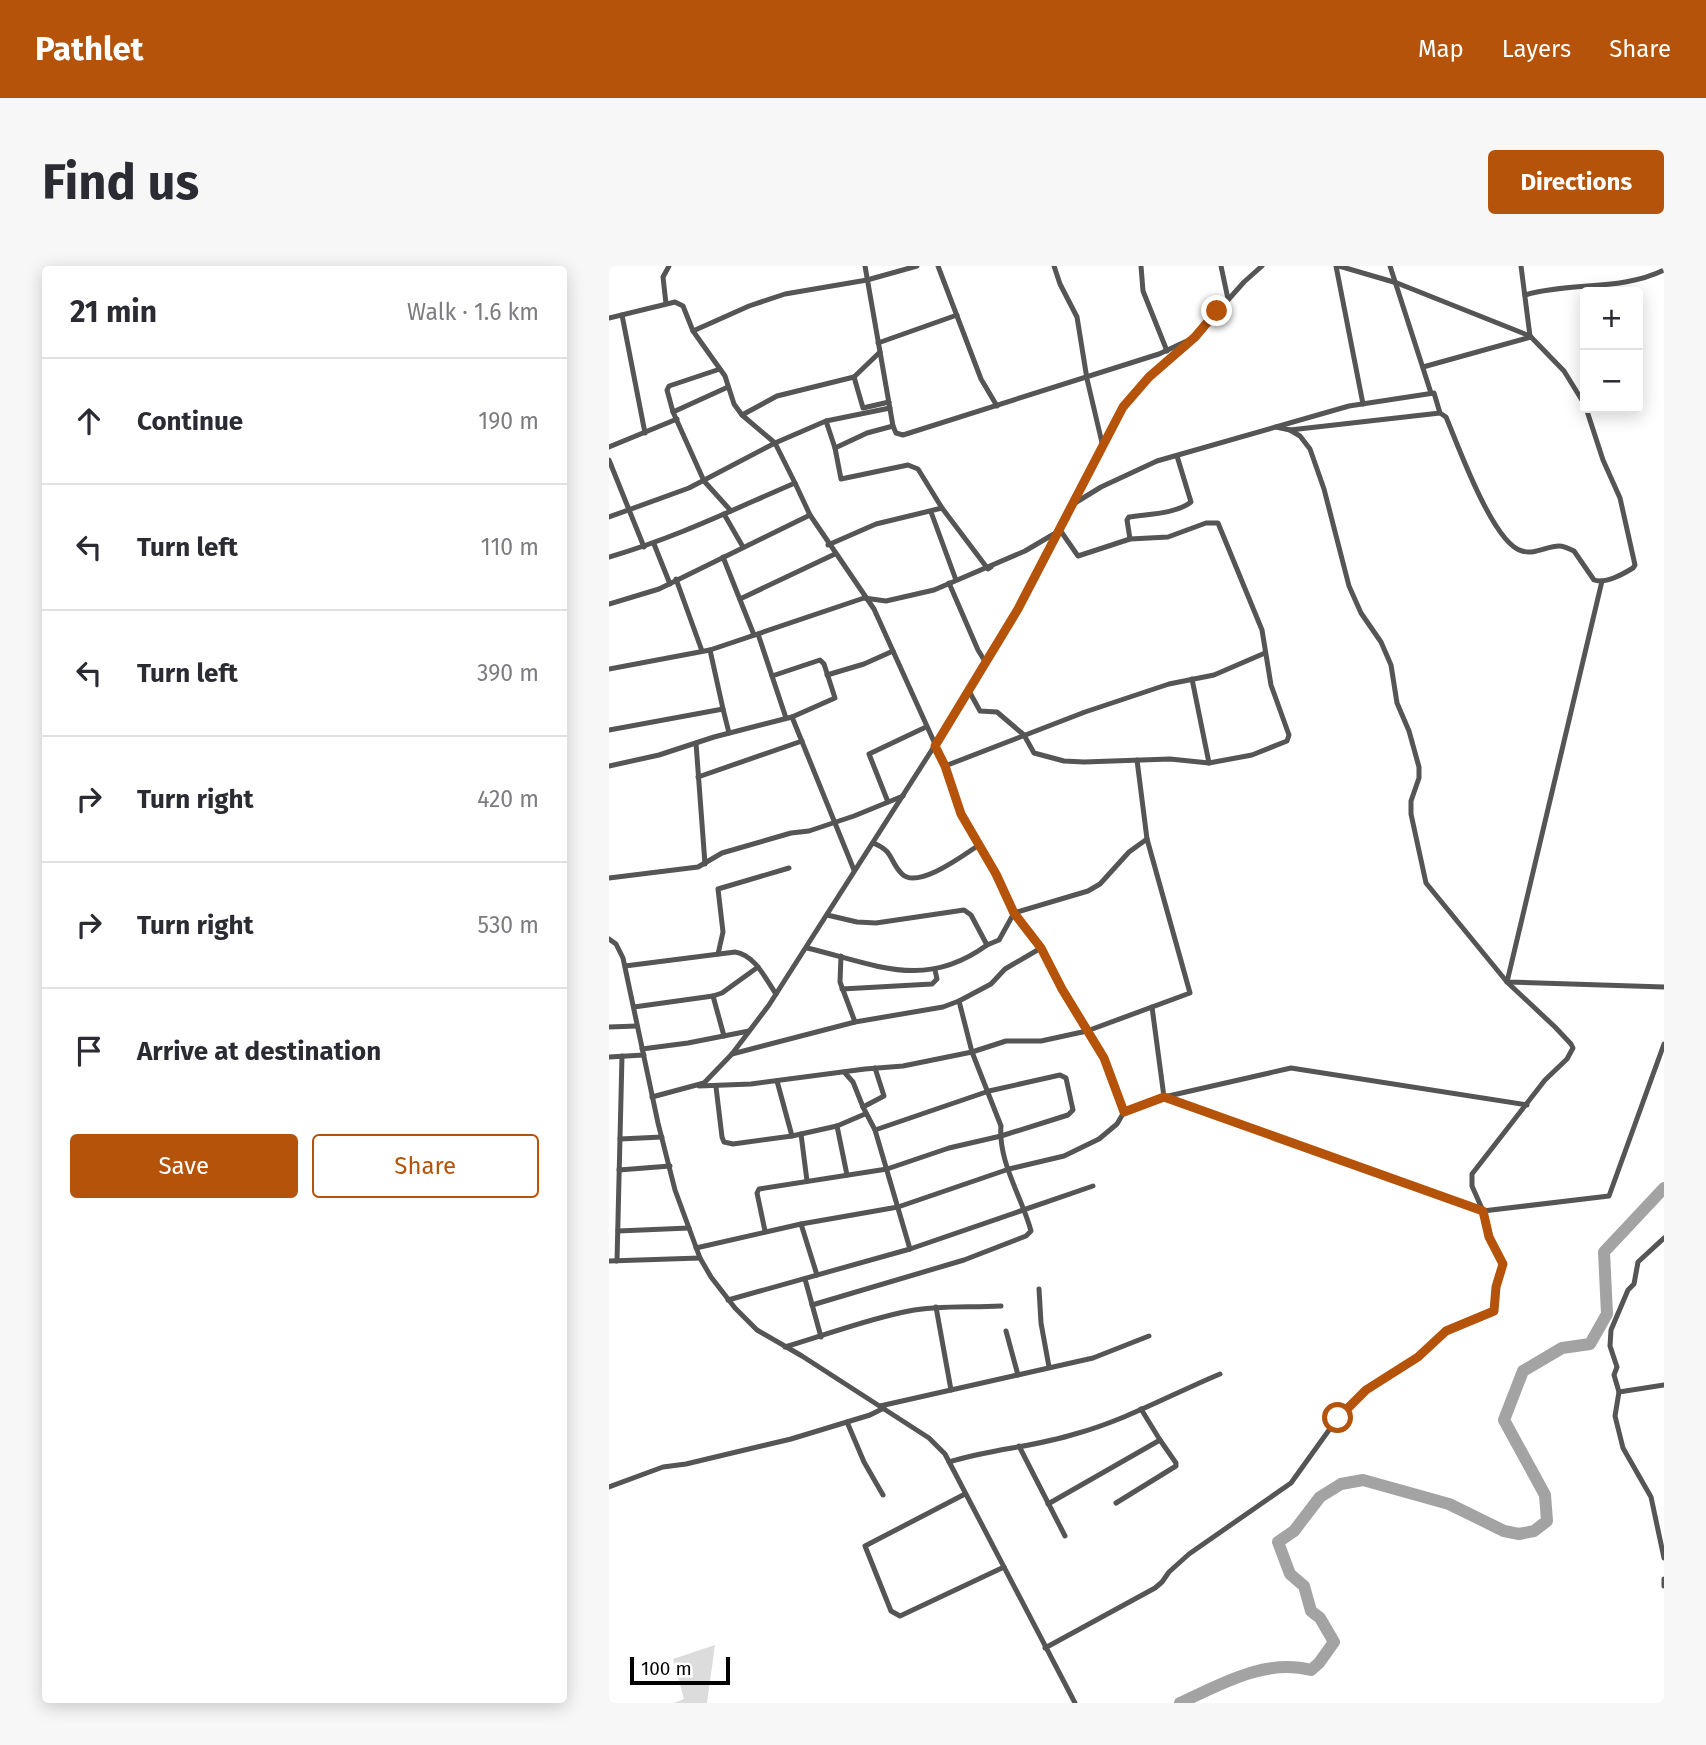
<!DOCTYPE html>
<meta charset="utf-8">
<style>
body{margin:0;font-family:"Fira Sans",sans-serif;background:#f7f7f7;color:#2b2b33}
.controls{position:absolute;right:21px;top:21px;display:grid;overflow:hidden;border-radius:7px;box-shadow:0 4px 18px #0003}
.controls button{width:63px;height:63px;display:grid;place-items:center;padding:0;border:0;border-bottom:2px solid #e1e1e2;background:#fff;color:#2b2b33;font:35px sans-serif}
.scale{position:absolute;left:21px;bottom:18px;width:100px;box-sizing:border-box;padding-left:7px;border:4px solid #000;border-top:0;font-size:19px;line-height:24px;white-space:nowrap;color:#000;-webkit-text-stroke:5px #fff;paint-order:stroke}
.stop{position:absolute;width:21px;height:21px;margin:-16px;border:5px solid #b45309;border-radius:50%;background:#fff}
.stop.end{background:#b45309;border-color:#fff;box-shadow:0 2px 7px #0008}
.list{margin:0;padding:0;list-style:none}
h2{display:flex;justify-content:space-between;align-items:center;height:91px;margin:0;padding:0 28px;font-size:30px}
h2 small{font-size:23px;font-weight:400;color:#7c7c81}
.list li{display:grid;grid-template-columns:46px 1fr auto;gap:21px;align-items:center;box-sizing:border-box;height:126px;padding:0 28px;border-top:2px solid #e1e1e2}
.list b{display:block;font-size:26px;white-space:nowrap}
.list em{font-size:23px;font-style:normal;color:#7c7c81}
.actions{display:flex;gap:14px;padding:21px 28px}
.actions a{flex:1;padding:16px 0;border:2px solid #b45309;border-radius:7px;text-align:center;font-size:24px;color:#b45309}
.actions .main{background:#b45309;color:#fff}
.icon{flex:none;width:38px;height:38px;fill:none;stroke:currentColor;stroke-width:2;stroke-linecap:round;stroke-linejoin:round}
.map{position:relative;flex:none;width:1055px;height:1437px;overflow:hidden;border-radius:7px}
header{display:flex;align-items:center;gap:42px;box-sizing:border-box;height:98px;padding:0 35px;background:#b45309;color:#fff}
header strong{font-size:33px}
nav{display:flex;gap:38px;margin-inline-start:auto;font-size:24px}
.intro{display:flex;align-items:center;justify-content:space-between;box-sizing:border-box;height:168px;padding:0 42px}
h1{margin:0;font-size:49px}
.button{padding:18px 32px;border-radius:7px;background:#b45309;color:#fff;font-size:24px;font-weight:700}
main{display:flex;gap:42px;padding:0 42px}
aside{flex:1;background:#fff;border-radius:7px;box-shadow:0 4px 18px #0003}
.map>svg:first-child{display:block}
.green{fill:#dcdcdc}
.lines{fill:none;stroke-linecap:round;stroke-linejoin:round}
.river{stroke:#a3a3a3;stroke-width:12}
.minor{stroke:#555;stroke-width:5}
.route{stroke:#b45309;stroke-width:9}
</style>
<header>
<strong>Pathlet</strong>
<nav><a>Map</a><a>Layers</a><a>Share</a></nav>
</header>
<div class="intro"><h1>Find us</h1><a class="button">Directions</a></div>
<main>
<aside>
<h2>21 min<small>Walk · 1.6 km</small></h2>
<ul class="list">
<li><svg class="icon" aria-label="ahead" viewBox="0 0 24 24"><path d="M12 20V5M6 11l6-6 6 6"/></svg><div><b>Continue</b></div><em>190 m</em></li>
<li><svg class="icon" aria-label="left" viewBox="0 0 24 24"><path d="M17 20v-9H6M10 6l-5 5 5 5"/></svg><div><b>Turn left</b></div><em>110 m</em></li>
<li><svg class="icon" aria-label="left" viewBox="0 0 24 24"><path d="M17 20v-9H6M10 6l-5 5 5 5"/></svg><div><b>Turn left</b></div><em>390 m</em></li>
<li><svg class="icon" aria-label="right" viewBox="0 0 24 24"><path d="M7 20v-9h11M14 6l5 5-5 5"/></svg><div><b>Turn right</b></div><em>420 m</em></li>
<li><svg class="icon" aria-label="right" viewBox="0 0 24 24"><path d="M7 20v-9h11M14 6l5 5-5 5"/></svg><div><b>Turn right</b></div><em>530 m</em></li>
<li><svg class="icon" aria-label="arrive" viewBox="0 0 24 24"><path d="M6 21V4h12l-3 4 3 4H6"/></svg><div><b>Arrive at destination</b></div></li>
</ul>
<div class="actions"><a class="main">Save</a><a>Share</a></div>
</aside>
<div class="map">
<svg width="1055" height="1437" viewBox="0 0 1055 1437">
<rect width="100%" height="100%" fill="#fff"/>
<polygon class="green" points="106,1379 98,1437 65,1437 75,1433 64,1393"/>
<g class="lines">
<path class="river" d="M571 1437C612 1418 657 1392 702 1404L710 1397 725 1376 711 1352 702 1345 695 1320 681 1308 669 1276 685 1265 711 1231 732 1218 754 1214 840 1238 895 1265 910 1268 925 1265 938 1255 936 1229 895 1154 914 1105 953 1082 981 1078 998 1048 995 986 1055 922"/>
<g class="minor">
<polyline points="256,0 284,160"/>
<polyline points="329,0 372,113 388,140"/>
<polyline points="445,0 451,18 468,51 478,113 494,181"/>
<polyline points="532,0 534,25 558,85"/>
<polyline points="612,0 619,33"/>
<polyline points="727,0 754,138"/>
<polyline points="730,0 788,17 921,70 955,105 976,139"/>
<polyline points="781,0 822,127"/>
<polyline points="912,0 921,70"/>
<path d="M916 29C960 16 1013 25 1055 4"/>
<polyline points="57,38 54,11 60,0"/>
<polyline points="13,49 36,167"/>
<polyline points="0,52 66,36 74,40 84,65 116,110 125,138 133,149 166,177 186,217"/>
<polyline points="84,65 140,40 176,28 258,14 308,0"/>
<polyline points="269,77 348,49"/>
<polyline points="814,101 922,71"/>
<polyline points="111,103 60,120 58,124 64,146 95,215 122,245"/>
<polyline points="245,111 254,142 280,136"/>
<polyline points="64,146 119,121"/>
<polyline points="133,149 168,130 245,111 271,86"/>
<polyline points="217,155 226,182 232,213 299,199 309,203 333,242"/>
<polyline points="667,161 681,164 831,147"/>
<polyline points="0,181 68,153"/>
<polyline points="226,182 258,167 284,160 287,167 294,169 550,88 580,74"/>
<polyline points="0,194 35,281"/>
<path d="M466 237 492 221 548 195 740 140 825 127 831 147 837 151C849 179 884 278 913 285 926 289 938 280 950 280 955 280 961 283 965 285L985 314C997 318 1014 308 1024 302L1026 299 1011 232 994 194 977 142"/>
<polyline points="322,246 347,314"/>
<polyline points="115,248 134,281"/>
<polyline points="0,251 80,222 166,177 217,155 281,142"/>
<path d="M521 273 518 254 520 251C539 248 567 248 582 236L568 190"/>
<polyline points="45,278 61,318"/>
<polyline points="219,279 267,258 333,242 379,303 382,301"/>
<path d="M0 291C66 272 123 244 186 217L201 249"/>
<polyline points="114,291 145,369"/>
<polyline points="67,313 93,385"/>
<polyline points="993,315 898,716 1055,721"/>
<polyline points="340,317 369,384 377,397"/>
<polyline points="131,333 226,288"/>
<polyline points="0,338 50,323 201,249 265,343 336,500 352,548 387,608 405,647 432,682 453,723 495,792 515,846"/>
<polyline points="149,368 177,452"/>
<polyline points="101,384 114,443"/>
<polyline points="0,403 101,384 255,332 277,335 325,324 416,285 450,265"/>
<polyline points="218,409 255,398 284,385"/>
<polyline points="583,413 600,497"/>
<polyline points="360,425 371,445 388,446 415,469 425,487 455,495 475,496 561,493 600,497 643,489 678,475 680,469 662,419 653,364 609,257 597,257 559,271 521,273 469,290 451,264"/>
<polyline points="183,451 245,604"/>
<polyline points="0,464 114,443 120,467"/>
<polyline points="87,477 96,598"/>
<polyline points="0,500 50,489 105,471 183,451 226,432 215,398 211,394 163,410"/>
<polyline points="336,500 476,446 560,418 605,409 656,387"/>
<polyline points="89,511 193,475"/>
<polyline points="279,536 260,488 317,461"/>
<path d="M264 577C285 585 280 595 293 608 309 624 356 588 370 579"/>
<polyline points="0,612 89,601 113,587 182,567 200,565 245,550 294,530"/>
<polyline points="218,649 248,656 267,657 355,644 362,649 378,679 390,674 405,647 479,625 491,618 520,586 538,573"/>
<polyline points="0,673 7,678 14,692 49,857 66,924 91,992 102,1011 126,1042 148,1064 193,1090 320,1172 336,1188 347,1209 466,1437"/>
<path d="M198 682C266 698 315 725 378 679"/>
<polyline points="109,688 114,666 109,623 180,602"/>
<polyline points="232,690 231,716 246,756"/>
<path d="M16 700 126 686C146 689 156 712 167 728"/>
<polyline points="233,723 323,718 328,713 326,704"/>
<polyline points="104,730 115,770"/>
<polyline points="25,741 104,730 113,727 149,701"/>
<polyline points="543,741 555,831 874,945 1000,930 1055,778"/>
<polyline points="0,761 28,760"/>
<polyline points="33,783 79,777 140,765"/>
<polyline points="123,788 246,756 334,741 350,735 382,718 396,703 432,682"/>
<polyline points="0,791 35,789"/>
<polyline points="266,802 275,830 254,841 266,864 301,983"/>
<polyline points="236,807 244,816 254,841"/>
<polyline points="168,815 183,870 228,860 256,848"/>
<polyline points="90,820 142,818 256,803 294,800 363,786 397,775 432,775 478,765 581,727 538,573 528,494"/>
<polyline points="107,821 113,871 115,876 124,878 183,870"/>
<polyline points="43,831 95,817 123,788 160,739 342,454 409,343 514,141 540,111 586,71 635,16 653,0"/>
<polyline points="228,860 238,909"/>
<polyline points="192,868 198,915"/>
<polyline points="11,873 53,871"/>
<polyline points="10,904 61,900"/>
<polyline points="192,958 208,1009"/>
<polyline points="9,965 80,962"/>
<polyline points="156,965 148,927 150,923 278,903 340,882 392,870 459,849 464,844 457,812 451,809 380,825 266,864"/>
<polyline points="87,982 192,958 289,941 400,903 455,890 490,873 508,858 515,846 555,831 682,802 918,839"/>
<polyline points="0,995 91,992"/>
<polyline points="8,995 13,790"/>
<polyline points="196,1013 212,1071"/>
<polyline points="430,1023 432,1057 440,1101"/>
<polyline points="119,1034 301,983 484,920"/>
<path d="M203 1039 355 994 417 970 422 965C413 931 389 896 392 860L363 786 350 735"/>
<polyline points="327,1041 342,1124"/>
<polyline points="397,1065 409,1109"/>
<path d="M176 1081C217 1069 258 1053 300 1045 331 1039 361 1042 392 1040"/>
<polyline points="1055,1119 1010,1126 1006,1150 1014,1182 1042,1231 1055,1292"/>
<polyline points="1010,1126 1005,1109 1008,1101 1001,1080 1002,1064 1019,1024 1025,1018 1029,996 1055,972"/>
<polyline points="271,1140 484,1092 540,1070"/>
<polyline points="238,1156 255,1196 274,1229"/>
<polyline points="410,1180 456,1270"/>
<path d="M340 1196C381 1183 425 1181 466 1168 517 1154 563 1128 611 1108"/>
<polyline points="0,1221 54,1201 77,1198 182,1173 261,1149 275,1142"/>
<polyline points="356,1228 256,1280 282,1345 291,1350 395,1301"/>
<polyline points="507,1237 567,1200 567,1197 551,1174"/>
<polyline points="439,1238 551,1174 532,1143"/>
<polyline points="1055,1313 1055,1320"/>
<polyline points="436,1382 546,1322 553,1316 560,1306 580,1288 682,1217 733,1146 757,1124 809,1091 837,1064 885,1045 887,1021 894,998 880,971 874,945 863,920 863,908 936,814 958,793 964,782 962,778 946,761 898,716 817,617 802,548 802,535 810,512 810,501 800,465 788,437 782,399 772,376 752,347 740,320 715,223 701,183 691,170 681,164"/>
</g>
</g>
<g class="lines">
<polyline class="route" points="608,45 586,71 540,111 514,141 409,343 326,480 336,500 352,548 387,608 405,647 432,682 453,723 495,792 515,846 555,831 874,945 880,971 894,998 887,1021 885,1045 837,1065 809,1091 757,1124 729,1152"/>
</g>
</svg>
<div class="controls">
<button>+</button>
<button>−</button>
</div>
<div class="scale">100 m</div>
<div class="stop" style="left:729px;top:1152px"></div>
<div class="stop end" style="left:608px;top:45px"></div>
</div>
</main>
